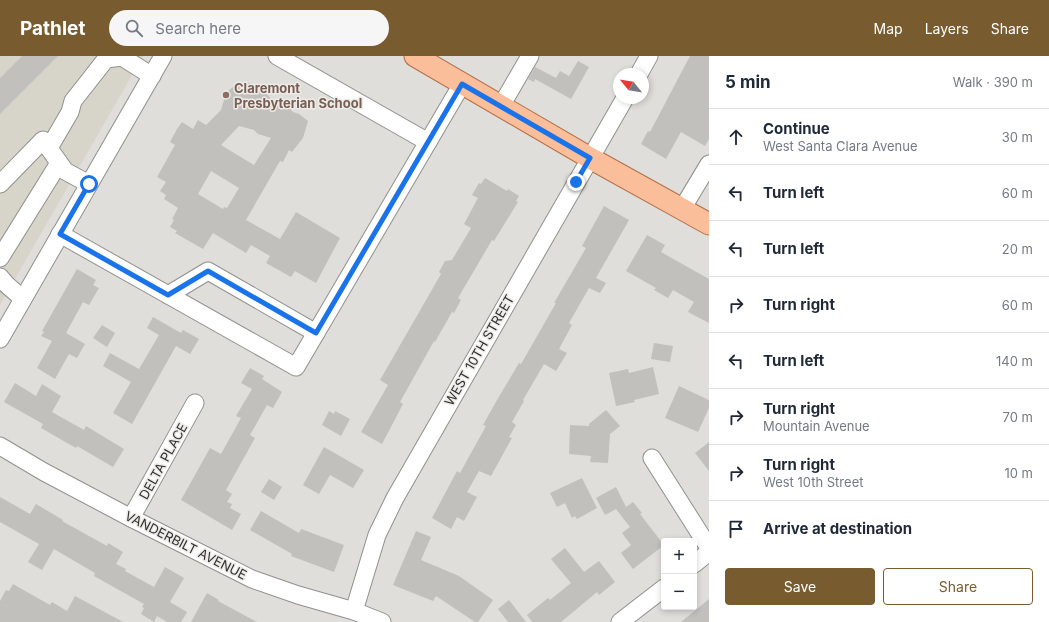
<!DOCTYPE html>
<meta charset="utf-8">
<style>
body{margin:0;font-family:Inter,sans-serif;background:#f6f6f7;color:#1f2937}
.controls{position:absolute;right:12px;bottom:12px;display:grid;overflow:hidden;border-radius:4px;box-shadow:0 2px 6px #0003}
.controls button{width:36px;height:36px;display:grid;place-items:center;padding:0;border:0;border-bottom:1px solid #e0e1e3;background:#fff;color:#1f2937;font:20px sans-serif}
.compass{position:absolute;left:613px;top:12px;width:36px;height:36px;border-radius:50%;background:#fff;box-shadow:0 2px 6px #0003;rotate:300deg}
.stop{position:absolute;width:12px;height:12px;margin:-9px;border:3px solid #1a73e8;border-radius:50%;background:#fff}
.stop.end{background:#1a73e8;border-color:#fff;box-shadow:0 1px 4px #0008}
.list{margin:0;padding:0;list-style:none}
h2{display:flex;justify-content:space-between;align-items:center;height:52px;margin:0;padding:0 16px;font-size:17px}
h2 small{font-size:13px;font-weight:400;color:#747a83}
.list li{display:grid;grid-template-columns:26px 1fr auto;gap:12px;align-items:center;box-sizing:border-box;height:56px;padding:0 16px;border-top:1px solid #e0e1e3}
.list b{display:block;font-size:15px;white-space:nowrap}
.list p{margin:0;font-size:13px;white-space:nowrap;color:#747a83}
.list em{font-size:13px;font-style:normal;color:#747a83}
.actions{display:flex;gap:8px;padding:12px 16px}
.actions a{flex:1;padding:9px 0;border:1px solid #785c2f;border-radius:4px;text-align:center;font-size:14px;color:#785c2f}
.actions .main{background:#785c2f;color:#fff}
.icon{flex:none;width:22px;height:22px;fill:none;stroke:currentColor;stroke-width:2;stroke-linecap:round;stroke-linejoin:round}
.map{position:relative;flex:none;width:709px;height:566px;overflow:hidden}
header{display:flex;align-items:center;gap:24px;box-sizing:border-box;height:56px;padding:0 20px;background:#785c2f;color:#fff}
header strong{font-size:19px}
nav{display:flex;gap:22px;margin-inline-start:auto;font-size:14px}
.search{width:280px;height:36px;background:#f6f6f7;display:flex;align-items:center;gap:10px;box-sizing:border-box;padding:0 14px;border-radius:22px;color:#747a83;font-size:15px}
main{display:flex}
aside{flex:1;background:#fff}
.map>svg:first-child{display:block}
.built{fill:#d7d5c9}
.building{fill:#c1c0bc;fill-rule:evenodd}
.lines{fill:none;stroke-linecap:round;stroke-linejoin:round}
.minor-casing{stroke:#90908c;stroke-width:19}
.major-casing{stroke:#b37049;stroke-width:23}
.minor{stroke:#fff;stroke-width:17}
.major{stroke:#fbbe9a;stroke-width:21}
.route{stroke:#1a73e8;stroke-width:5}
.education-dot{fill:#8d6e63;stroke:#ecebe7;stroke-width:1.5}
.labels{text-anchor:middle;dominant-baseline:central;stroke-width:3;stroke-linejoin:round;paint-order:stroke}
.education-label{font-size:13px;font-weight:bold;fill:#785e54;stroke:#ecebe7;text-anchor:start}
.street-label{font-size:13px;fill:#323130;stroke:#ecebe7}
</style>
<header>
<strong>Pathlet</strong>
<div class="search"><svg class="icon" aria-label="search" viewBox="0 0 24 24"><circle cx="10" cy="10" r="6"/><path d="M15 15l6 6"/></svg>Search here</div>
<nav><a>Map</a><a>Layers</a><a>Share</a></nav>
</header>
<main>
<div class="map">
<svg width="709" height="566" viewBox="0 0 709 566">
<rect width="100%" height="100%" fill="#dfdeda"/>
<polygon class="built" points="0,0 143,0 0,249"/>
<g class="building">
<polygon points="22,0 58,0 0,58 0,22"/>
<polygon points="690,0 709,0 709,83 705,90 681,76 666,103 641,88 648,75 650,76"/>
<polygon points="578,5 589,11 571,43 535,23 534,26 528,23 535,11 556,22 560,15 569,20"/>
<path d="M250 27 265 36 271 43 278 45 282 49 289 51 293 56 299 58 308 65 303 82 292 96 289 94 283 106 280 105 246 164 280 183 296 156 340 182 316 227 295 215 291 221 266 207 270 200 251 189 246 197 213 177 203 193 175 177 177 175 170 171 174 164 172 163 178 152 164 143 166 139 160 135 166 126 157 121 175 89 170 86 177 73 182 66 193 73 198 64 206 69 221 54 226 37 236 28ZM239 70 254 74 258 78 271 82 254 109 221 89ZM211 115 239 132 227 152 224 151 223 153 198 138Z"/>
<polygon points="485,122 507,135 508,133 519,140 516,145 518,146 494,185 492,184 458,242 461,244 454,257 452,256 435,286 434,285 400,346 403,348 382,388 361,376 388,329 380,324 441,218 439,216 445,205 452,204 471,172 464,168 478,142 472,139 479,127 481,128"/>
<polygon points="604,150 629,164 596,222 606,227 600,237 589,232 569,267 572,269 559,293 567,297 556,315 544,308 523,344 524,345 512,366 516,369 509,381 512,382 491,420 479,415 467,436 477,441 464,465 457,461 451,473 432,462 457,415 460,417 486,370 483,369 497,344 519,307 521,308 556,247 554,247 586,192 582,190"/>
<polygon points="647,179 665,189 661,196 709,223 709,267 688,256 694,246 673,234 668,242 654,234 656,232 626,215"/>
<polygon points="77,213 96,224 93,229 99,232 89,249 83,246 66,277 85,288 77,302 69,298 55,323 37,312 52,285 41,280 44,276 42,275"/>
<polygon points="153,261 181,277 183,274 199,283 190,298 176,290 132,368 113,357 131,326 103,310 110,297 139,313 159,279 147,272"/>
<polygon points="102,269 115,277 107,291 93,282"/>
<polygon points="654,287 673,290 670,306 651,303"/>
<polygon points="653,311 659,338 634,344 635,346 616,350 609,317 628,313 629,317"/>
<polygon points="250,312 264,320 262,323 282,336 273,352 267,349 250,379 255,382 226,434 232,438 227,446 232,448 230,452 241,458 232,474 181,444 210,392 221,398 241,362 236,360 252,333 241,327"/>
<polygon points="15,327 36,340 42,328 61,340 52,356 84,374 86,370 124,393 113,411 77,390 76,392 41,372 43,368 4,346"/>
<polygon points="679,330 709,344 709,352 698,376 665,362"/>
<polygon points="606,354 620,370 610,378 608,407 590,406 591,400 569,398 570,369 589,370 589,368"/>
<polygon points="329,355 334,358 335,355 350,363 341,380 322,369"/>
<polygon points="709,386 709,415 695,397"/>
<polygon points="324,391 364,414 353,432 330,419 319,438 303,429"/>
<polygon points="582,422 597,452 577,463 575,460 572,462 565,447 557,451 550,437"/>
<polygon points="269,423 282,431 274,444 261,436"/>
<polygon points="616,431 626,451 633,446 642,457 640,458 664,489 633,513 621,497 631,489 622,477 630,471 616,453 605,459 596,442"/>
<polygon points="0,441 30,458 36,448 63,464 62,465 107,490 108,487 123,496 116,508 126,513 125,515 154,531 165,511 184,522 170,546 187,556 181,566 167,566 157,560 154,566 141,558 144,552 142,551 144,548 94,520 95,517 54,493 42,514 28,506 39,488 0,466"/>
<polygon points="261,455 299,477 301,473 344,489 334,516 291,500 292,498 250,474"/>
<polygon points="416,475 431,481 421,504 459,520 493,544 478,566 475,566 436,540 433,545 393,529"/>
<polygon points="565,492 584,516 599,505 615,526 599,539 597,536 561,566 532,566 527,559 548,542 550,544 571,527 551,503"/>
<polygon points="13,528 50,549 52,546 67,555 75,540 123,566 0,566 0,545 6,534 9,535"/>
<polygon points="207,537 219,544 218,545 257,566 191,566"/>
<polygon points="709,543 709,566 681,566"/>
<polygon points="509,544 526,566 508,566 498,553"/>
</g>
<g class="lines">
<defs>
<g id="minor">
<polyline points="277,0 428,86"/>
<polyline points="639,18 649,0"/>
<polyline points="501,50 530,0"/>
<polyline points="49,92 70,56 73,45 106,3 122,1 152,20"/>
<polyline points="0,128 43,84 65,115 89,128"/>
<polyline points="682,153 709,108"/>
<polyline points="60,178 296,311 462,28"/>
<polyline points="0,202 59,107"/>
<polyline points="0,221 6,228 23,243"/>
<polyline points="168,239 208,215 316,277"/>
<polyline points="0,283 163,0"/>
<polyline points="0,390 44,416 131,462 252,523 298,539 354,555 382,566"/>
<polyline points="652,402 709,492"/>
<polyline points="131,462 195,347"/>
<polyline points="694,508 709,496"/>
<polyline points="354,555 377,479 395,442 625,42"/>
<polyline points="620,566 664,532"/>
</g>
<polyline id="major" points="415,0 590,102 709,168"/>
</defs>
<use href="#minor" class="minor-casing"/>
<use href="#major" class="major-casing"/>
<use href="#minor" class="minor"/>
<use href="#major" class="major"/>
</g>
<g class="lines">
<polyline class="route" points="89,128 60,178 168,239 208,215 316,277 462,28 590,102 576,126"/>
</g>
<circle class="education-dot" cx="226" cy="39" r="4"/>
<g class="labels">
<g class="education-label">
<text x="234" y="32">Claremont<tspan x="234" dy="15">Presbyterian School</tspan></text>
</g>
<g class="street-label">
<text transform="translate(479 294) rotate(-60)">WEST 10TH STREET</text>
<text transform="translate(163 405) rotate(-61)">DELTA PLACE</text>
<text transform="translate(186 489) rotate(27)">VANDERBILT AVENUE</text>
</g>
</g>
</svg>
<div class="controls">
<button>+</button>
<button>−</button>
</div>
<svg class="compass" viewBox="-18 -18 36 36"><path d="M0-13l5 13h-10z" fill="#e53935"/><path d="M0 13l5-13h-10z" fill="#747a83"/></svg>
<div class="stop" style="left:89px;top:128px"></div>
<div class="stop end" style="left:576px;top:126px"></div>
</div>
<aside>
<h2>5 min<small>Walk · 390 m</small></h2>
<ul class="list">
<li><svg class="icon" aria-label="ahead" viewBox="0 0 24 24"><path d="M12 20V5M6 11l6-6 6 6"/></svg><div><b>Continue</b><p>West Santa Clara Avenue</p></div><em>30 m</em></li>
<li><svg class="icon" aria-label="left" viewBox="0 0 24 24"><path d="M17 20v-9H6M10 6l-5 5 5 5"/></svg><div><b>Turn left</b></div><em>60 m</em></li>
<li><svg class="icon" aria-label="left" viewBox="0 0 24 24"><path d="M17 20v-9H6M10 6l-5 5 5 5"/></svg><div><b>Turn left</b></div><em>20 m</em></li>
<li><svg class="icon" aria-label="right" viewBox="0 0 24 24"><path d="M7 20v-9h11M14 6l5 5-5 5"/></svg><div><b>Turn right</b></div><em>60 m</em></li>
<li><svg class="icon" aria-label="left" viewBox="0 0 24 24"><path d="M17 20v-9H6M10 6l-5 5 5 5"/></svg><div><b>Turn left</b></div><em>140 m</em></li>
<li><svg class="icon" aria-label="right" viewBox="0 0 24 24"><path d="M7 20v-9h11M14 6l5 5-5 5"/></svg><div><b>Turn right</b><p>Mountain Avenue</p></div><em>70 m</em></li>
<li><svg class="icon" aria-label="right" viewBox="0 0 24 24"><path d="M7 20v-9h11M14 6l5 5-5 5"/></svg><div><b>Turn right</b><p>West 10th Street</p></div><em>10 m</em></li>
<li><svg class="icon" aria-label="arrive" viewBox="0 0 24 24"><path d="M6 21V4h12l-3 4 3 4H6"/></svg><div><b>Arrive at destination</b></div></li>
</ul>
<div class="actions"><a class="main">Save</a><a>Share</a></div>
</aside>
</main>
